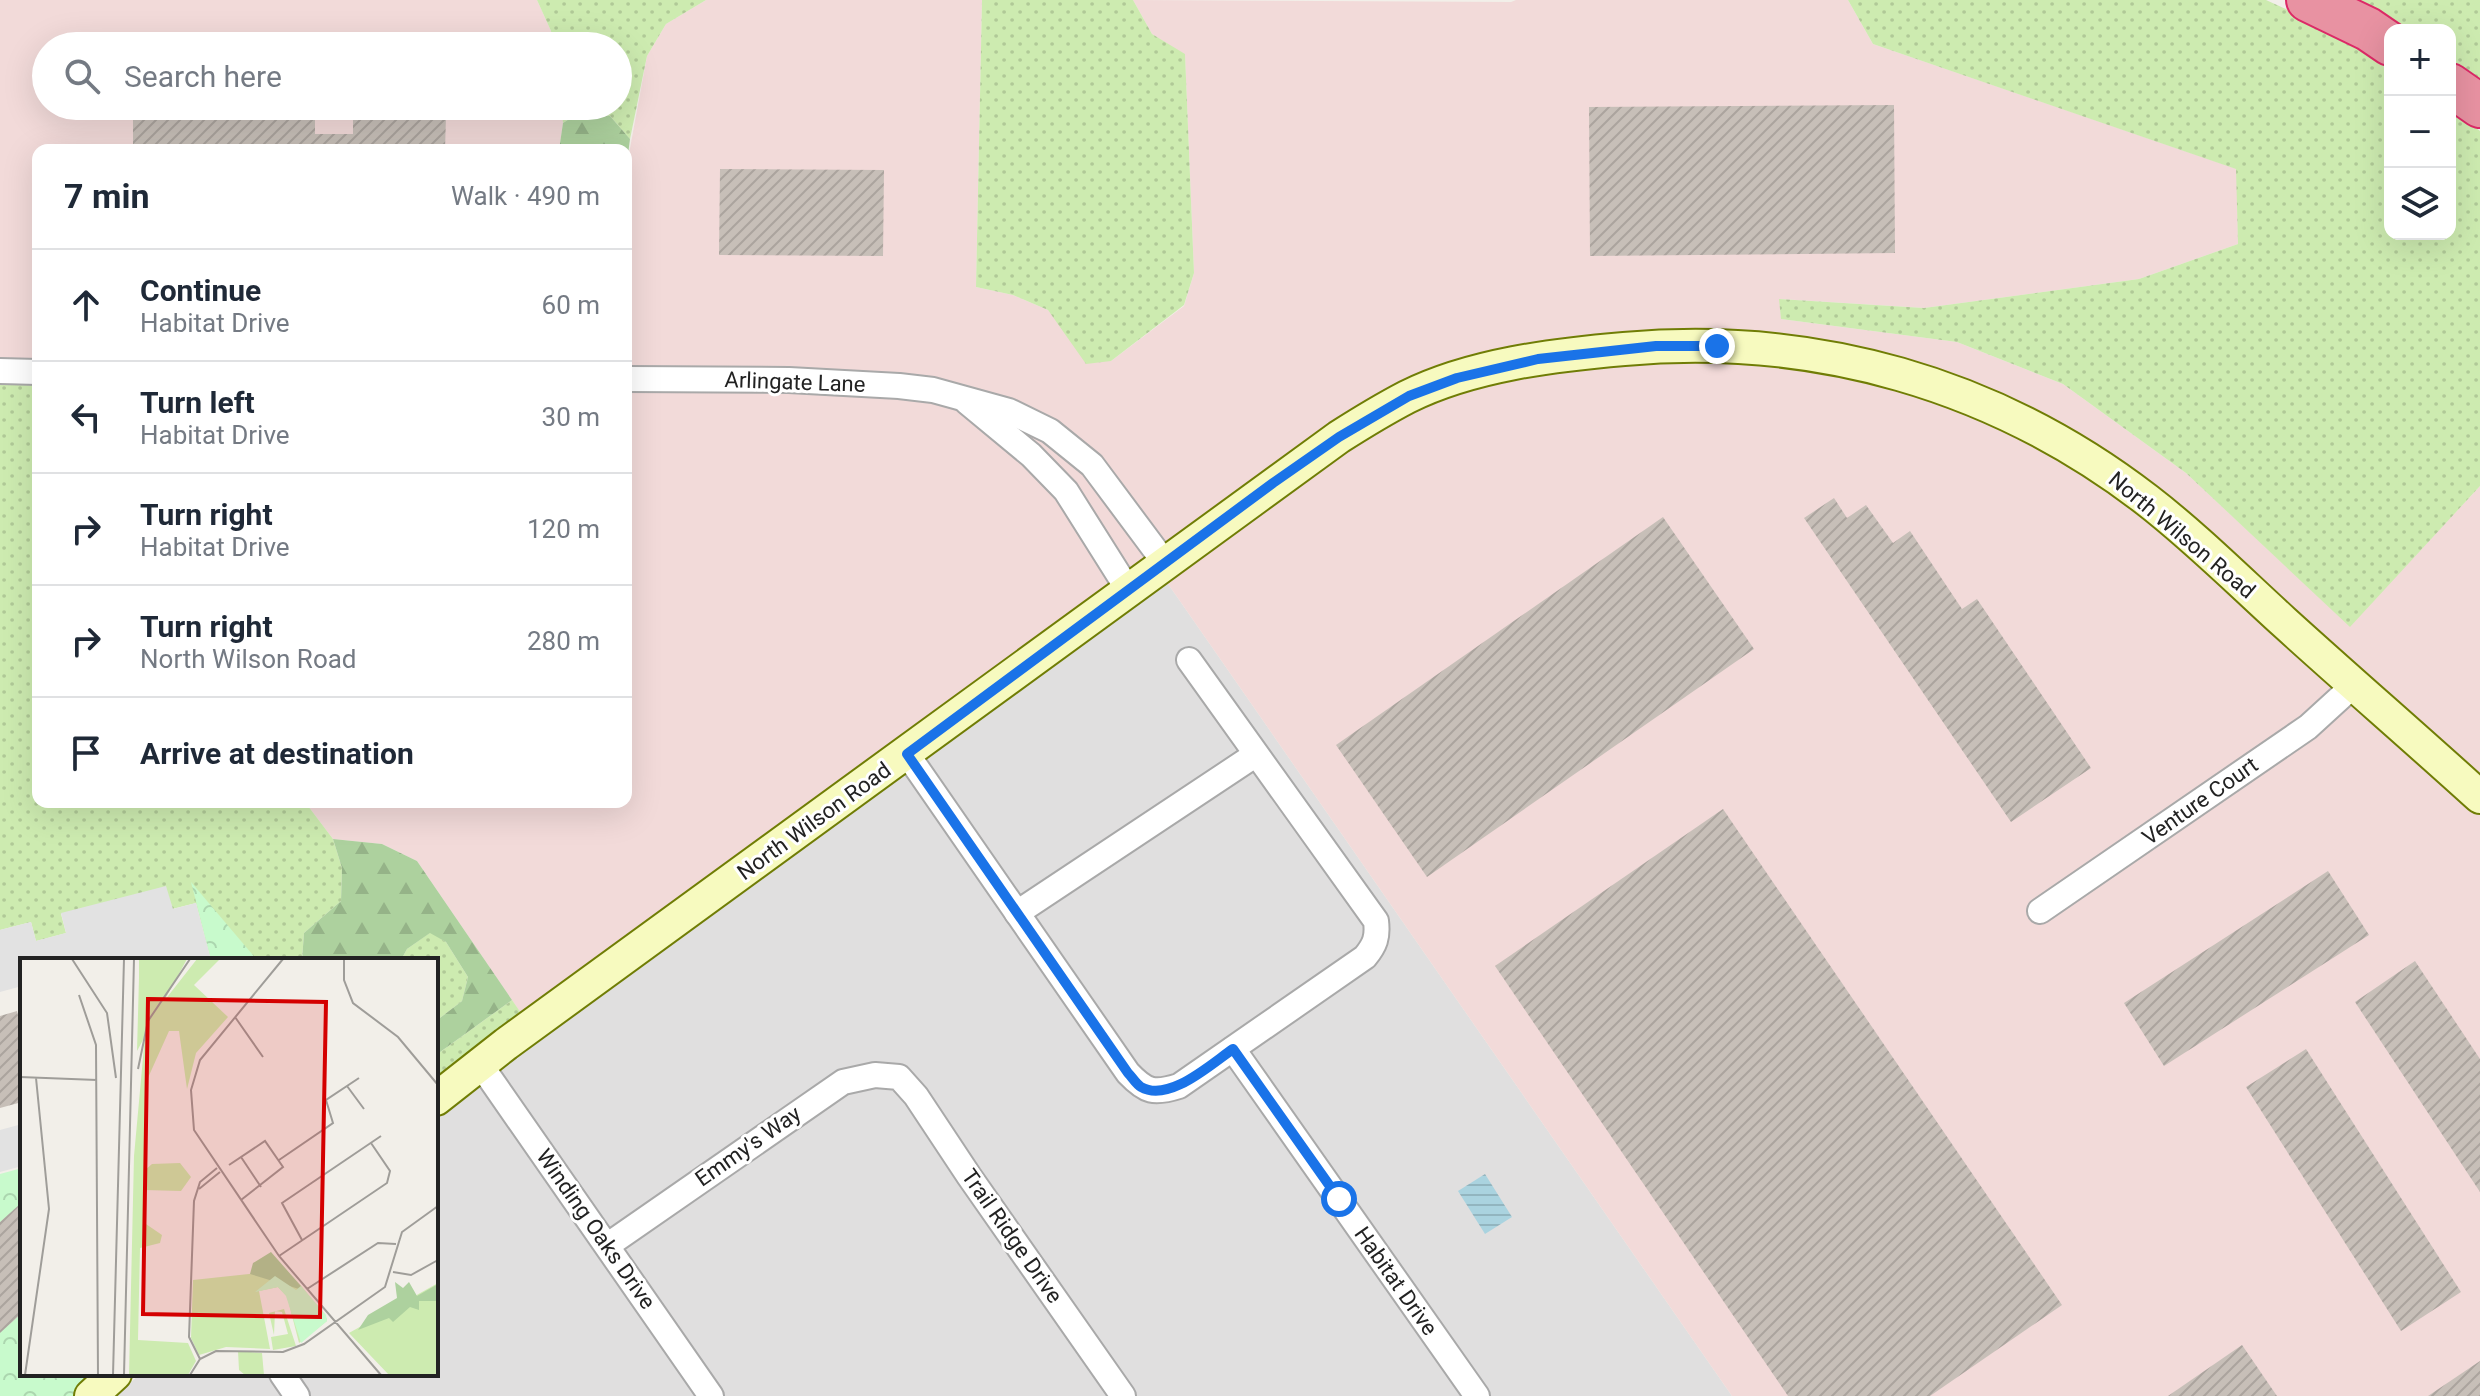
<!DOCTYPE html>
<meta charset="utf-8">
<style>
body{margin:0;font-family:Roboto,sans-serif;background:#f6f6f7;color:#1f2937}
.controls{position:absolute;right:24px;top:24px;display:grid;overflow:hidden;border-radius:16px;box-shadow:0 8px 32px #0002}
.controls button{width:72px;height:72px;display:grid;place-items:center;padding:0;border:0;border-bottom:2px solid #e0e1e3;background:#fff;color:#1f2937;font:40px sans-serif}
.stop{position:absolute;width:24px;height:24px;margin:-18px;border:6px solid #1a73e8;border-radius:50%;background:#fff}
.stop.end{background:#1a73e8;border-color:#fff;box-shadow:0 2px 8px #0008}
.list{margin:0;padding:0;list-style:none}
h2{display:flex;justify-content:space-between;align-items:center;height:104px;margin:0;padding:0 32px;font-size:34px}
h2 small{font-size:26px;font-weight:400;color:#747a83}
.list li{display:grid;grid-template-columns:52px 1fr auto;gap:24px;align-items:center;box-sizing:border-box;height:112px;padding:0 32px;border-top:2px solid #e0e1e3}
.list b{display:block;font-size:30px;white-space:nowrap}
.list p{margin:0;font-size:26px;white-space:nowrap;color:#747a83}
.list em{font-size:26px;font-style:normal;color:#747a83}
.icon{flex:none;width:44px;height:44px;fill:none;stroke:currentColor;stroke-width:2;stroke-linecap:round;stroke-linejoin:round}
.map{position:relative;flex:none;width:2480px;height:1396px;overflow:hidden}
.search{position:absolute;background:#fff;box-shadow:0 8px 32px #0002;left:32px;top:32px;width:600px;height:88px;display:flex;align-items:center;gap:20px;box-sizing:border-box;padding:0 28px;border-radius:44px;color:#747a83;font-size:30px}
.panel{position:absolute;background:#fff;box-shadow:0 8px 32px #0002;left:32px;top:144px;width:600px;height:664px;border-radius:16px}
.map>svg:first-child{display:block}
.residential{fill:#e0dfdf}
.commercial{fill:#f2dad9}
.grass{fill:url(#grass-dots)}
.forest{fill:url(#forest-firs)}
.park{fill:url(#park-crowns)}
.parking{fill:#e2e2e2}
.water{fill:url(#water-rules)}
.building{fill:url(#building-hatch)}
.lines{fill:none;stroke-linecap:round;stroke-linejoin:round}
.street-casing{stroke:#a9a9a9;stroke-width:28}
.secondary-casing{stroke:#707d05;stroke-width:36}
.highway-casing{stroke:#dc2a67;stroke-width:46}
.street{stroke:#fff;stroke-width:24}
.secondary{stroke:#f7fabf;stroke-width:32}
.highway{stroke:#e892a2;stroke-width:42}
.route{stroke:#1a73e8;stroke-width:10}
.labels{text-anchor:middle;dominant-baseline:central;stroke-width:6;stroke-linejoin:round;paint-order:stroke}
.street-label{font-size:22px;fill:#222;stroke:#fff}
.inset-road{fill:none;stroke:#9f9d99;stroke-width:2}
.view{fill:#d40000;fill-opacity:0.15;stroke:#d40000;stroke-width:4}
.inset-edge{fill:none;stroke:#222;stroke-width:4}
</style>
<div class="map">
<svg width="2480" height="1396" viewBox="0 0 2480 1396">
<defs>
<pattern id="grass-dots" width="8" height="8" patternUnits="userSpaceOnUse" patternTransform="scale(2)"><rect width="8" height="8" fill="#cdebb0"/><path d="M2 2h.1M6 6h.1" fill="none" stroke="#b0c997" stroke-width="1.8" stroke-linecap="round"/></pattern>
<pattern id="forest-firs" width="22" height="20" patternUnits="userSpaceOnUse" patternTransform="scale(2)"><rect width="22" height="20" fill="#add19e"/><path d="M5 1l3.5 6h-7zM16 11l3.5 6h-7z" fill="#95b388"/></pattern>
<pattern id="park-crowns" width="20" height="18" patternUnits="userSpaceOnUse" patternTransform="scale(2)"><rect width="20" height="18" fill="#c8facc"/><path d="M2 6a3 3 0 1 1 6 0M12 15a3 3 0 1 1 6 0" fill="none" stroke="#acd6af"/></pattern>
<pattern id="water-rules" width="6" height="5" patternUnits="userSpaceOnUse" patternTransform="scale(2)"><rect width="6" height="5" fill="#aad3df"/><path d="M0 2.5h6" fill="none" stroke="#92b5bf"/></pattern>
<pattern id="building-hatch" width="6" height="6" patternUnits="userSpaceOnUse" patternTransform="scale(2)"><rect width="6" height="6" fill="#c7bfb8"/><path d="M-1 1l2-2M0 6l6-6M5 7l2-2" fill="none" stroke="#aba49e"/></pattern>
</defs>
<rect width="100%" height="100%" fill="#f2efe9"/>
<polygon class="residential" points="1157,568 1732,1396 116,1396 140,1374 436,1374 436,1115 533,1031"/>
<g class="commercial">
<polygon points="0,0 537,0 551,31 553,46 46,46 46,106 561,106 563,123 559,150 38,150 38,385 0,385"/>
<polygon points="706,0 982,0 976,287 1013,295 1048,310 1111,361 1184,306 1194,273 1185,55 1152,34 1133,0 1511,2 1516,0 1848,0 1873,44 2237,169 2238,244 2139,279 1924,308 1780,299 1781,319 1957,342 2063,384 2186,473 2350,626 2480,486 2480,1396 1732,1396 1157,568 533,1031 417,861 382,844 333,839 305,802 626,802 626,170 647,56 666,24"/>
</g>
<g class="grass">
<polygon points="537,0 706,0 666,24 647,56 630,139 610,116 580,112 563,123 561,106 618,106 618,46 553,46 551,31"/>
<polygon points="982,0 1133,0 1152,34 1185,54 1194,273 1184,305 1111,361 1086,364 1048,310 1013,295 976,287"/>
<polygon points="1848,0 2266,0 2339,33 2390,67 2390,234 2450,234 2450,108 2480,131 2480,486 2350,627 2186,473 2063,384 1957,342 1781,319 1779,299 1924,308 2139,279 2238,244 2236,169 1873,44"/>
<polygon points="2340,0 2480,0 2480,80 2450,61 2450,30 2400,30"/>
<polygon points="0,385 38,385 38,802 305,802 333,839 342,868 341,901 304,933 302,960 211,960 196,903 172,909 61,914 66,933 36,941 31,922 0,930"/>
<polygon points="431,932 446,942 468,977 462,1001 436,1021 436,960 401,960 407,949"/>
<polygon points="512,1000 523,1016 436,1082 436,1055"/>
</g>
<g class="forest">
<polygon points="580,112 610,116 630,139 626,170 626,150 559,150 563,123"/>
<polygon points="333,839 382,844 417,861 512,1000 436,1055 436,1021 462,1001 468,977 446,942 430,933 407,949 401,960 302,960 304,933 341,901 342,868"/>
</g>
<g class="park">
<polygon points="191,882 257,960 211,960"/>
<polygon points="22,1168 22,1374 98,1374 73,1396 0,1396 0,1174"/>
</g>
<g class="parking">
<polygon points="166,886 173,909 196,903 211,960 22,960 22,986 0,992 0,930 31,922 36,941 66,933 61,913"/>
<polygon points="22,1124 22,1166 0,1172 0,1130"/>
</g>
<polygon class="water" points="1485,1174 1512,1217 1485,1234 1458,1191"/>
<g class="building">
<polygon points="1894,105 1895,253 1590,256 1589,107"/>
<polygon points="133,115 315,117 315,134 353,134 353,115 446,116 445,150 133,150"/>
<polygon points="720,169 884,170 883,256 719,255"/>
<polygon points="1834,498 1847,518 1866,505 1893,543 1910,531 1962,609 1977,599 2091,768 2011,822 1804,518"/>
<polygon points="1663,517 1754,649 1427,877 1336,745"/>
<polygon points="1723,809 2062,1305 1930,1396 1788,1396 1495,966"/>
<polygon points="2328,871 2369,935 2164,1066 2124,1003"/>
<polygon points="2415,961 2480,1059 2480,1192 2355,1002"/>
<polygon points="17,1011 22,1032 22,1102 0,1108 0,1016"/>
<polygon points="2306,1049 2461,1292 2401,1331 2246,1087"/>
<polygon points="20,1204 22,1206 22,1313 0,1333 0,1222"/>
<polygon points="2242,1345 2277,1396 2168,1396"/>
<polygon points="2480,1361 2480,1396 2428,1396"/>
</g>
<g class="lines">
<defs>
<g id="street">
<polyline points="0,371 38,372"/>
<polyline points="626,379 789,380 899,386 933,390 1009,411 1050,431 1092,465 1165,563"/>
<polyline points="967,402 1031,455 1066,491 1129,591"/>
<path d="M907 754 1128 1073C1146 1092 1154 1094 1179 1086L1365 957C1375 945 1378 937 1376 921L1189 660"/>
<polyline points="2040,911 2308,727 2354,685"/>
<polyline points="1017,913 1255,755"/>
<polyline points="1233,1049 1477,1396"/>
<polyline points="480,1064 711,1396"/>
<polyline points="608,1245 843,1082 875,1075 899,1077 916,1096 969,1176 1123,1396"/>
<polyline points="282,1374 297,1396"/>
</g>
<g id="secondary">
<path d="M436 1099 506 1044 1339 437C1361 423 1384 409 1407 397 1471 365 1553 355 1624 349 1814 332 1995 383 2147 500 2195 537 2239 581 2284 622 2349 681 2415 738 2480 797"/>
<polyline points="91,1396 115,1374"/>
</g>
<g id="highway">
<polyline points="2308,0 2368,29 2390,44"/>
<polyline points="2450,85 2480,106"/>
</g>
</defs>
<use href="#street" class="street-casing"/>
<use href="#secondary" class="secondary-casing"/>
<use href="#highway" class="highway-casing"/>
<use href="#street" class="street"/>
<use href="#secondary" class="secondary"/>
<use href="#highway" class="highway"/>
</g>
<g class="lines">
<path class="route" d="M1339 1199 1233 1049C1211 1064 1169 1103 1141 1087 1136 1084 1132 1077 1128 1073L907 754 1273 483 1339 437 1409 396 1457 378 1538 359 1656 346H1717"/>
</g>
<g class="labels">
<g class="street-label">
<text transform="translate(795 382) rotate(2)">Arlingate Lane</text>
<text transform="translate(2182 535) rotate(40)">North Wilson Road</text>
<text transform="translate(2200 801) rotate(-35)">Venture Court</text>
<text transform="translate(814 821) rotate(-36)">North Wilson Road</text>
<text transform="translate(748 1146) rotate(-35)">Emmy's Way</text>
<text transform="translate(596 1229) rotate(55)">Winding Oaks Drive</text>
<text transform="translate(1012 1236) rotate(55)">Trail Ridge Drive</text>
<text transform="translate(1396 1281) rotate(55)">Habitat Drive</text>
</g>
</g>
<g transform="translate(20 958)">
<rect width="418" height="418" fill="#f2efe9"/>
<path d="M119 1H167L117 93 119 20ZM177 1H200L174 27 208 59 176 95 167 131 159 73H149L127 122 125 212 132 206 160 205 171 219 161 233 124 232 123 264 142 277 140 285 120 290 118 382 168 385 176 403 168 417H109L114 198 125 78 141 47ZM253 292 307 361V363L279 385 267 338 258 329 239 333 250 391 206 389 179 397 171 380 173 322 238 315 281 328ZM418 325V417H369L329 375ZM264 351 276 388 253 392 251 379 268 376 262 354 255 353 254 377 249 355ZM218 393 242 395 244 417H225L219 412Z" fill="#cdebb0"/>
<path d="M251 294 281 328 279 331 230 316 233 305ZM375 324 383 330 389 324 397 338 418 326V343H399V352L390 349 373 364 369 360 338 372 348 357 377 340Z" fill="#add19e"/>
<path d="M255 318 276 332 281 328 306 357 307 363 281 385 266 338 258 329 235 334Z" fill="#c8facc"/>
<path class="inset-road" d="M52 1 87 55 96 120M263 1 180 102 171 132 174 172 259 298 361 417M324 1V22L333 45 378 79 418 127M59 37 76 87 78 417M215 59 243 99M118 111 128 63 170 1M0 119 77 122M327 128 344 151M221 199 241 229M259 202 313 165 306 142 339 120M209 207 245 183 263 209 221 242M179 231 200 214M282 282 262 245 361 178M259 298 367 225 370 213 351 185M373 314 391 317 418 302M287 331 358 285 376 286M180 401 169 379 174 243 180 224 197 210M5 417 29 251 16 120M93 417 104 1M104 417 114 1M170 417 180 401 196 393 263 394 284 386 365 329 382 274 418 248"/>
<path class="view" d="M128 41 306 44 300 359 123 356Z"/>
<rect width="418" height="418" class="inset-edge"/>
</g>
</svg>
<div class="controls">
<button>+</button>
<button>−</button>
<button><svg class="icon" aria-label="layers" viewBox="0 0 24 24"><path d="M12 4l9 5-9 5-9-5zM3 14l9 5 9-5"/></svg></button>
</div>
<div class="stop" style="left:1339px;top:1199px"></div>
<div class="stop end" style="left:1717px;top:346px"></div>
<div class="search"><svg class="icon" aria-label="search" viewBox="0 0 24 24"><circle cx="10" cy="10" r="6"/><path d="M15 15l6 6"/></svg>Search here</div>
<section class="panel">
<h2>7 min<small>Walk · 490 m</small></h2>
<ul class="list">
<li><svg class="icon" aria-label="ahead" viewBox="0 0 24 24"><path d="M12 20V5M6 11l6-6 6 6"/></svg><div><b>Continue</b><p>Habitat Drive</p></div><em>60 m</em></li>
<li><svg class="icon" aria-label="left" viewBox="0 0 24 24"><path d="M17 20v-9H6M10 6l-5 5 5 5"/></svg><div><b>Turn left</b><p>Habitat Drive</p></div><em>30 m</em></li>
<li><svg class="icon" aria-label="right" viewBox="0 0 24 24"><path d="M7 20v-9h11M14 6l5 5-5 5"/></svg><div><b>Turn right</b><p>Habitat Drive</p></div><em>120 m</em></li>
<li><svg class="icon" aria-label="right" viewBox="0 0 24 24"><path d="M7 20v-9h11M14 6l5 5-5 5"/></svg><div><b>Turn right</b><p>North Wilson Road</p></div><em>280 m</em></li>
<li><svg class="icon" aria-label="arrive" viewBox="0 0 24 24"><path d="M6 21V4h12l-3 4 3 4H6"/></svg><div><b>Arrive at destination</b></div></li>
</ul>
</section>
</div>
